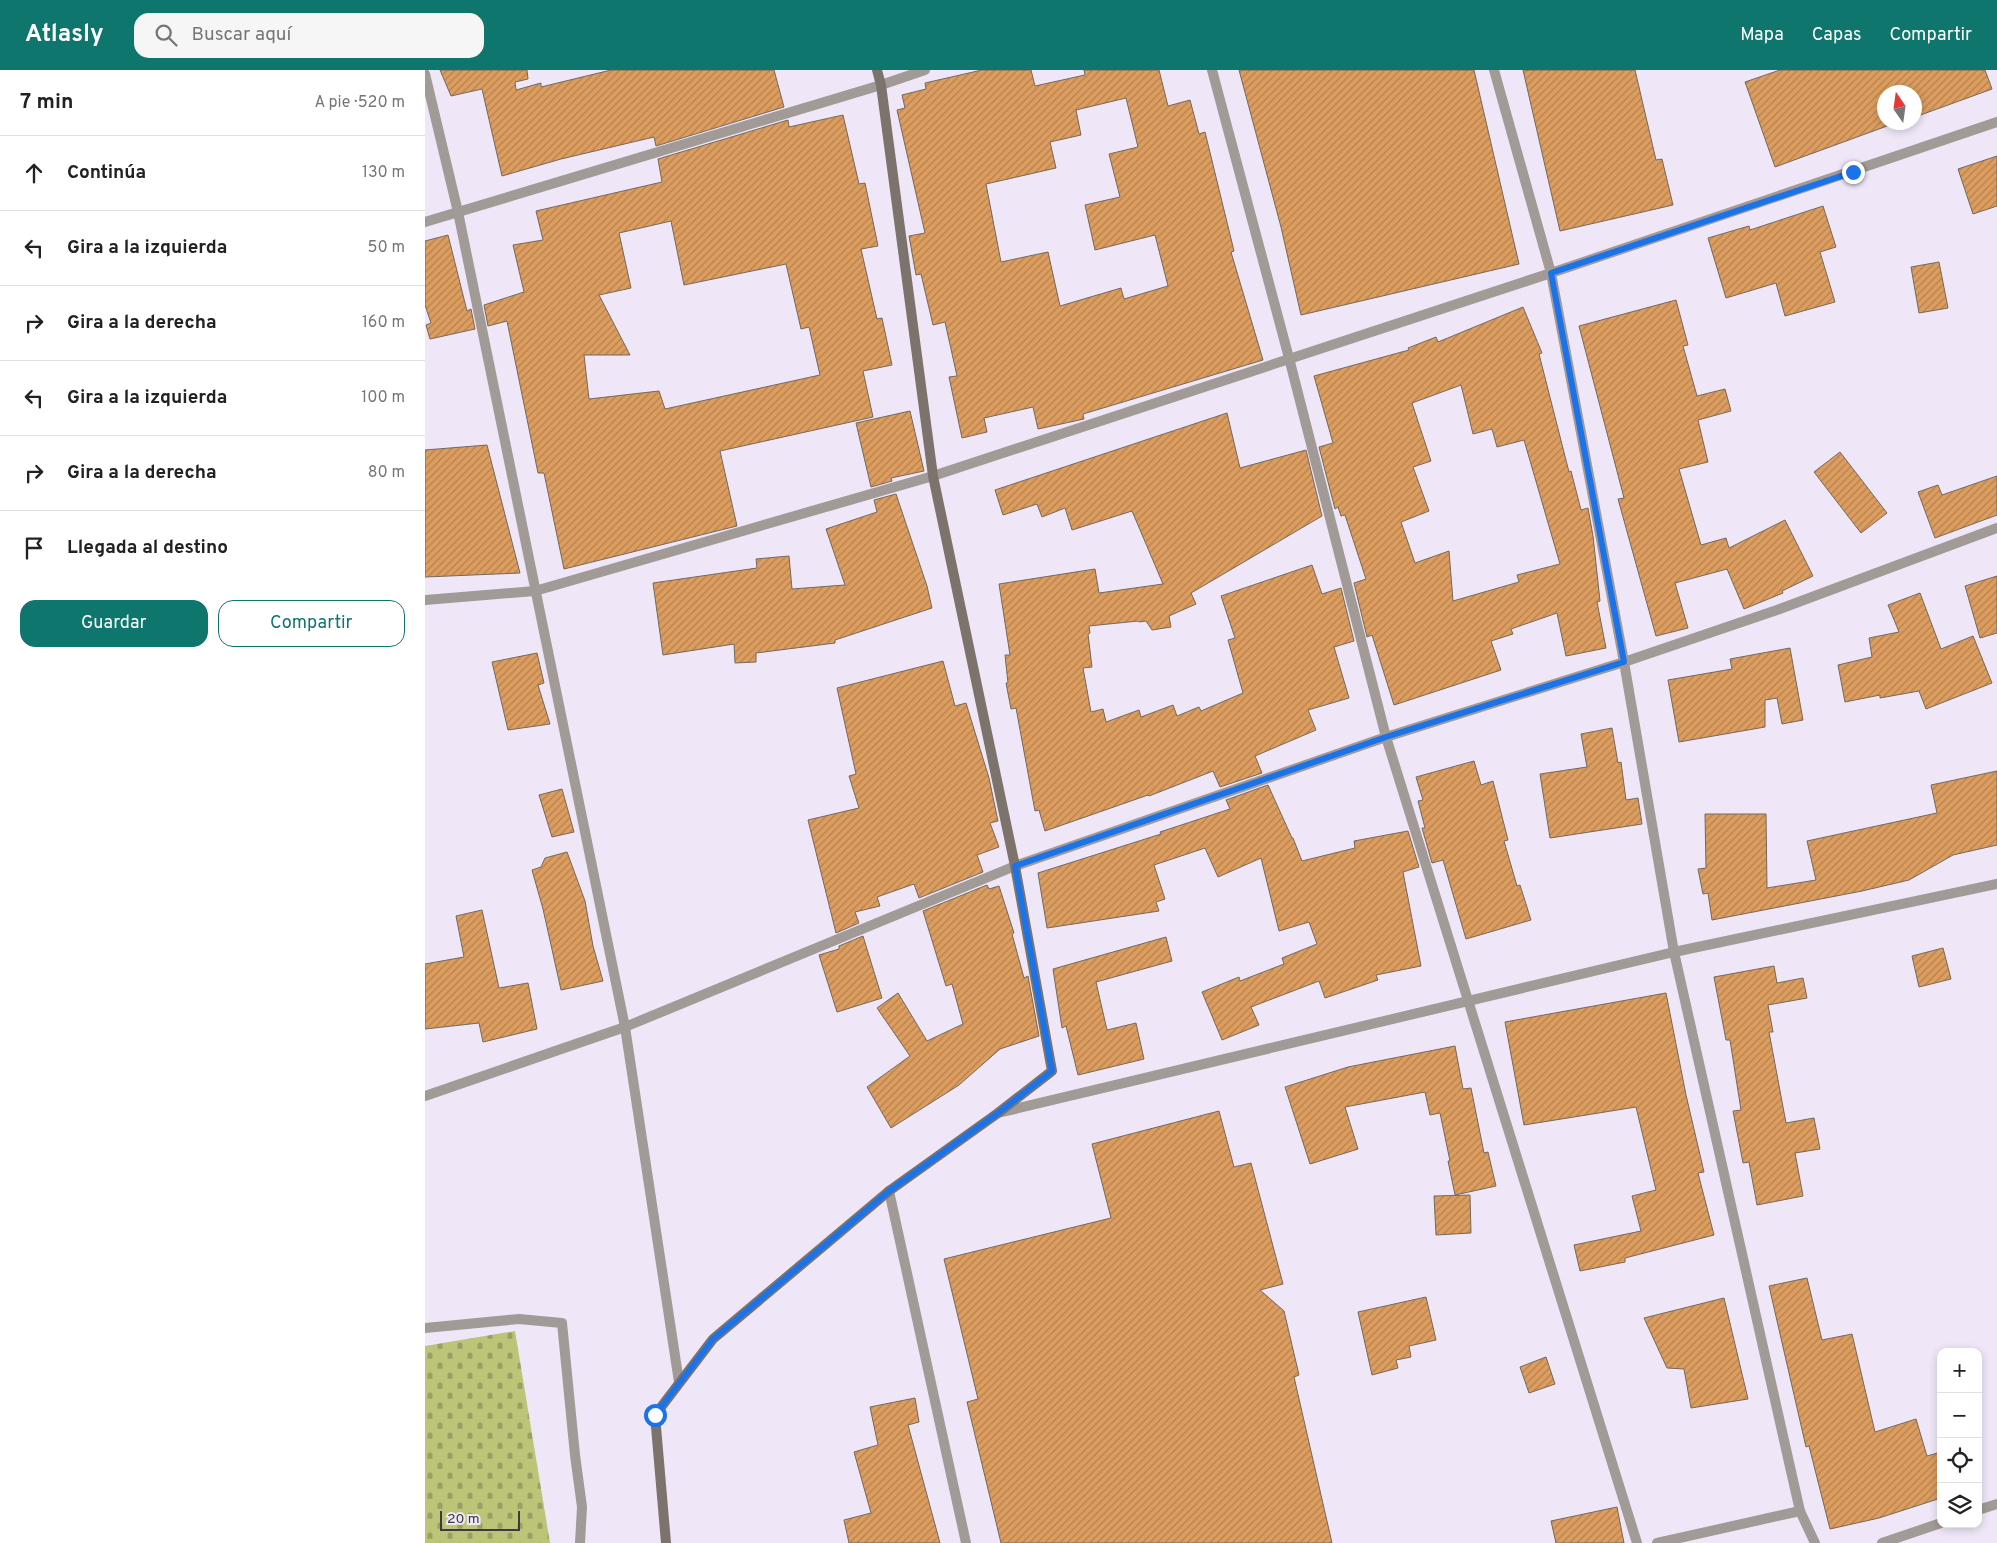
<!DOCTYPE html>
<html lang="es">
<meta charset="utf-8">
<style>
body{margin:0;font-family:Overpass,sans-serif;background:#f6f6f6;color:#222}
.controls{position:absolute;right:15px;bottom:15px;display:grid;overflow:hidden;border-radius:10px;box-shadow:0 2px 8px #0003}
.controls button{width:45px;height:45px;display:grid;place-items:center;padding:0;border:0;border-bottom:1px solid #e0e0e0;background:#fff;color:#222;font:25px sans-serif}
.compass{position:absolute;left:1452px;top:15px;width:45px;height:45px;border-radius:50%;background:#fff;box-shadow:0 2px 8px #0003;rotate:347deg}
.scale{position:absolute;left:15px;bottom:12px;width:80px;box-sizing:border-box;padding-left:5px;border:2px solid #3d3a41;border-top:0;font-size:14px;line-height:18px;white-space:nowrap;color:#3d3a41;-webkit-text-stroke:4px #efe7f7;paint-order:stroke}
.stop{position:absolute;width:15px;height:15px;margin:-11px;border:4px solid #1a73e8;border-radius:50%;background:#fff}
.stop.end{background:#1a73e8;border-color:#fff;box-shadow:0 1px 5px #0008}
.list{margin:0;padding:0;list-style:none}
h2{display:flex;justify-content:space-between;align-items:center;height:65px;margin:0;padding:0 20px;font-size:21px}
h2 small{font-size:16px;font-weight:400;color:#767676}
.list li{display:grid;grid-template-columns:32px 1fr auto;gap:15px;align-items:center;box-sizing:border-box;height:75px;padding:0 20px;border-top:1px solid #e0e0e0}
.list b{display:block;font-size:19px;white-space:nowrap}
.list em{font-size:16px;font-style:normal;color:#767676}
.actions{display:flex;gap:10px;padding:15px 20px}
.actions a{flex:1;padding:11px 0;border:1px solid #0f766e;border-radius:15px;text-align:center;font-size:18px;color:#0f766e}
.actions .main{background:#0f766e;color:#fff}
.icon{flex:none;width:28px;height:28px;fill:none;stroke:currentColor;stroke-width:2;stroke-linecap:round;stroke-linejoin:round}
.map{position:relative;flex:none;width:1572px;height:1473px;overflow:hidden}
header{display:flex;align-items:center;gap:30px;box-sizing:border-box;height:70px;padding:0 25px;background:#0f766e;color:#fff}
header strong{font-size:24px}
nav{display:flex;gap:28px;margin-inline-start:auto;font-size:18px}
.search{width:350px;height:45px;background:#f6f6f6;display:flex;align-items:center;gap:12px;box-sizing:border-box;padding:0 18px;border-radius:15px;color:#767676;font-size:19px}
main{display:flex}
aside{flex:1;background:#fff}
.map>svg:first-child{display:block}
.cemetery{fill:url(#cemetery-stones)}
.building{fill:url(#building-hatch);stroke:#74685d;fill-rule:evenodd}
.lines{fill:none;stroke-linecap:round;stroke-linejoin:round}
.street{stroke:#a19a96;stroke-width:10}
.secondary{stroke:#7d736d;stroke-width:10}
.route{stroke:#1a73e8;stroke-width:6}
</style>
<header>
<strong>Atlasly</strong>
<div class="search"><svg class="icon" aria-label="search" viewBox="0 0 24 24"><circle cx="10" cy="10" r="6"/><path d="M15 15l6 6"/></svg>Buscar aquí</div>
<nav><a>Mapa</a><a>Capas</a><a>Compartir</a></nav>
</header>
<main>
<aside>
<h2>7 min<small>A pie · 520 m</small></h2>
<ul class="list">
<li><svg class="icon" aria-label="ahead" viewBox="0 0 24 24"><path d="M12 20V5M6 11l6-6 6 6"/></svg><div><b>Continúa</b></div><em>130 m</em></li>
<li><svg class="icon" aria-label="left" viewBox="0 0 24 24"><path d="M17 20v-9H6M10 6l-5 5 5 5"/></svg><div><b>Gira a la izquierda</b></div><em>50 m</em></li>
<li><svg class="icon" aria-label="right" viewBox="0 0 24 24"><path d="M7 20v-9h11M14 6l5 5-5 5"/></svg><div><b>Gira a la derecha</b></div><em>160 m</em></li>
<li><svg class="icon" aria-label="left" viewBox="0 0 24 24"><path d="M17 20v-9H6M10 6l-5 5 5 5"/></svg><div><b>Gira a la izquierda</b></div><em>100 m</em></li>
<li><svg class="icon" aria-label="right" viewBox="0 0 24 24"><path d="M7 20v-9h11M14 6l5 5-5 5"/></svg><div><b>Gira a la derecha</b></div><em>80 m</em></li>
<li><svg class="icon" aria-label="arrive" viewBox="0 0 24 24"><path d="M6 21V4h12l-3 4 3 4H6"/></svg><div><b>Llegada al destino</b></div></li>
</ul>
<div class="actions"><a class="main">Guardar</a><a>Compartir</a></div>
</aside>
<div class="map">
<svg width="1572" height="1473" viewBox="0 0 1572 1473">
<defs>
<pattern id="cemetery-stones" width="16" height="16" patternUnits="userSpaceOnUse" patternTransform="scale(1.25)"><rect width="16" height="16" fill="#bcc477"/><path d="M2 7V4a2 2 0 0 1 4 0v3zM10 15v-3a2 2 0 0 1 4 0v3z" fill="#9aa063"/></pattern>
<pattern id="building-hatch" width="6" height="6" patternUnits="userSpaceOnUse" patternTransform="scale(1.25)"><rect width="6" height="6" fill="#dc9d5f"/><path d="M-1 1l2-2M0 6l6-6M5 7l2-2" fill="none" stroke="#b48150"/></pattern>
</defs>
<rect width="100%" height="100%" fill="#efe7f7"/>
<polygon class="cemetery" points="90,1261 125,1473 0,1473 0,1276"/>
<g class="building">
<polygon points="15,0 102,0 103,9 90,12 91,20 116,13 116,17 186,0 349,0 359,37 231,76 229,67 136,89 77,106 57,19 26,26"/>
<path d="M557 0H606L610 16 660 5 659 0H734L743 36 765 30 774 64 780 62 809 181 806 182 838 290 658 344 659 349 613 359 608 337 559 348 562 362 537 368 524 307 532 306 520 252 508 255 496 204 491 205 484 166 500 163 472 40 480 38 477 25 501 19 500 13ZM701 28 713 77 684 84 695 127 660 135 670 180 730 165 743 216 699 229 696 218 635 236 623 182 576 192 561 114 631 98 625 72 656 65 651 40Z"/>
<polygon points="814,0 1049,0 1094,194 876,245 856,157"/>
<polygon points="1098,0 1210,0 1231,90 1237,89 1248,135 1135,161"/>
<polygon points="1355,0 1560,0 1567,19 1490,47 1490,22 1460,22 1460,52 1473,52 1350,97 1320,12"/>
<path d="M418 45 434 114 440 113 453 176 436 179 452 249 457 248 467 295 438 301 448 347 295 381 312 456 139 499 119 403H113L82 251 63 256 59 235 99 222 88 175 118 170 111 141 237 112 233 89 363 50 364 57ZM246 151 259 215 361 194 376 259 384 257 395 305 240 339 234 321 164 329 159 285H205L174 225 206 218 194 163Z"/>
<polygon points="1572,86 1572,136 1548,144 1533,99"/>
<polygon points="1398,136 1411,177 1395,182 1410,232 1360,246 1351,213 1301,228 1283,168 1324,156 1325,160"/>
<polygon points="23,165 42,241 46,239 50,259 5,269 1,255 6,253 0,235 0,171"/>
<polygon points="1514,192 1523,238 1494,243 1486,197"/>
<polygon points="1251,230 1263,275 1258,276 1272,326 1300,319 1306,341 1273,350 1283,392 1254,399 1276,475 1301,468 1304,478 1360,450 1388,506 1357,521 1358,523 1319,539 1302,499 1250,513 1263,558 1231,566 1193,429 1199,428 1154,256"/>
<path d="M1098 237 1117 283 1114 284 1144 402 1146 401 1156 440 1163 438 1168 466 1175 531 1172 532 1181 578 1141 586 1132 543 1086 559 1088 564 1066 571 1076 600 969 635 947 565 942 567 929 513 941 509 920 445 916 446 913 437 910 439 894 377 908 373 889 306 984 280 983 278 1011 267 1013 272ZM1036 315 1048 364 1067 359 1072 377 1099 370 1135 494 1092 505 1094 512 1028 531 1024 481 990 493 976 452 1004 441 988 397 1006 391 987 333Z"/>
<polygon points="485,341 499,401 466,408 467,411 446,417 431,353"/>
<polygon points="802,343 815,398 881,380 897,446 766,523 771,534 744,546 746,557 727,560 721,551 714,552 713,551 664,556 665,563 663,564 667,597 658,598 666,642 678,639 681,652 714,640 716,647 748,635 752,646 774,637 776,641 818,623 803,570 810,568 796,526 887,495 897,524 916,518 929,571 909,577 924,628 883,640 891,660 830,686 837,703 795,717 788,701 724,726 723,725 620,761 614,740 610,741 591,638 586,639 581,613 583,613 580,585 585,585 574,514 670,499 674,523 738,514 707,441 647,460 640,438 617,447 612,434 578,445 570,420"/>
<polygon points="62,375 95,503 0,507 0,380"/>
<polygon points="1415,382 1462,443 1436,463 1389,402"/>
<polygon points="1572,406 1572,445 1510,468 1493,422 1513,415 1517,425"/>
<polygon points="471,424 502,516 507,538 410,570 410,573 331,583 331,592 310,593 309,574 238,585 228,513 332,498 331,489 364,486 367,519 420,515 401,459 452,442 449,430"/>
<polygon points="1572,506 1572,563 1555,568 1540,516"/>
<polygon points="1495,523 1516,579 1548,566 1567,613 1501,639 1494,621 1455,628 1455,625 1420,632 1413,595 1447,587 1444,568 1474,562 1463,535"/>
<polygon points="1365,578 1378,650 1357,654 1352,628 1340,630 1340,657 1254,672 1243,610 1307,599 1305,589"/>
<polygon points="112,583 119,613 113,615 125,654 83,660 67,592"/>
<polygon points="518,591 530,636 541,633 564,708 573,751 565,753 574,777 552,785 558,802 494,828 489,814 452,827 455,836 430,842 434,853 411,863 383,750 434,738 424,706 431,704 412,618"/>
<polygon points="1187,658 1193,693 1196,692 1201,730 1213,728 1217,754 1125,768 1115,704 1162,697 1156,664"/>
<polygon points="1049,691 1056,715 1068,711 1083,770 1079,771 1092,816 1095,815 1106,850 1041,869 1018,790 1007,793 997,758 1000,758 993,731 998,730 991,707"/>
<polygon points="1572,701 1572,775 1528,785 1484,810 1437,821 1287,850 1283,823 1278,824 1273,799 1281,798 1280,744 1341,744 1342,818 1391,810 1382,771 1512,743 1506,715"/>
<polygon points="843,715 867,768 868,768 877,791 930,778 929,771 983,761 994,797 978,802 996,896 951,905 953,910 900,928 894,911 826,937 834,955 797,970 777,922 814,907 815,911 859,894 857,888 892,874 884,852 854,861 836,788 793,807 780,778 729,795 740,829 731,832 734,841 622,858 613,803 736,764 735,762 805,739 801,730"/>
<polygon points="137,719 149,762 127,767 114,725"/>
<polygon points="142,782 160,831 168,876 178,911 136,920 118,839 107,800 116,797 120,788"/>
<polygon points="562,815 564,819 574,816 589,863 587,864 599,908 603,906 614,966 575,979 534,1015 466,1058 442,1017 485,986 452,938 473,923 502,971 538,954 527,914 521,916 498,841"/>
<polygon points="57,840 74,918 103,913 112,959 58,972 54,953 0,959 0,894 39,887 31,846"/>
<polygon points="438,866 457,928 412,942 394,885 414,879 414,876"/>
<polygon points="741,867 747,891 671,912 682,960 711,953 719,989 653,1005 641,956 637,958 628,899"/>
<polygon points="1518,878 1526,909 1494,917 1487,886"/>
<polygon points="1349,896 1352,913 1378,908 1382,928 1343,935 1348,962 1344,962 1361,1053 1389,1048 1395,1079 1370,1083 1378,1126 1332,1135 1324,1092 1318,1093 1308,1041 1316,1040 1305,970 1301,970 1289,907"/>
<polygon points="1241,923 1261,1025 1279,1102 1273,1103 1289,1165 1200,1188 1200,1192 1155,1201 1149,1175 1216,1161 1207,1126 1231,1120 1211,1037 1099,1055 1080,952"/>
<polygon points="1030,976 1038,1019 1046,1018 1059,1083 1063,1082 1071,1116 1030,1125 1023,1091 1025,1091 1015,1043 1005,1045 1000,1022 920,1037 933,1079 885,1094 860,1017 923,997"/>
<polygon points="794,1041 809,1097 826,1093 858,1214 835,1220 859,1241 874,1305 869,1307 907,1473 576,1473 542,1332 553,1329 519,1189 686,1148 667,1074"/>
<polygon points="1045,1125 1046,1163 1011,1165 1009,1126"/>
<polygon points="1382,1208 1397,1270 1427,1264 1450,1362 1491,1349 1502,1386 1516,1382 1516,1428 1454,1448 1405,1459 1384,1376 1381,1377 1344,1216"/>
<polygon points="1001,1227 1011,1270 984,1276 986,1287 971,1290 973,1298 947,1305 933,1242"/>
<polygon points="1299,1228 1323,1329 1266,1338 1259,1299 1242,1298 1219,1248"/>
<polygon points="1121,1287 1130,1314 1104,1323 1095,1297"/>
<polygon points="490,1328 494,1352 483,1355 515,1473 424,1473 419,1450 446,1443 429,1382 453,1375 445,1337"/>
<polygon points="1192,1437 1199,1473 1131,1473 1126,1451"/>
</g>
<g class="lines">
<g class="street">
<polyline points="787,0 864,288 961,667 1212,1473"/>
<polyline points="1069,0 1126,203 1199,592 1249,882 1375,1441 1390,1473"/>
<polyline points="0,4 33,142 200,957 254,1312"/>
<polyline points="0,152 456,15 500,0"/>
<polyline points="0,530 110,521 508,406 1126,203 1572,52"/>
<polyline points="0,1026 200,957 590,796 961,667 1199,592 1352,540 1572,458"/>
<polyline points="573,1043 1249,882 1572,814"/>
<polyline points="464,1121 541,1473"/>
<polyline points="0,1258 94,1249 137,1253 150,1385 157,1437 155,1473"/>
<polyline points="1553,1440 1572,1434"/>
<polyline points="1232,1473 1375,1441"/>
<polyline points="1457,1473 1516,1453"/>
</g>
<polyline class="secondary" points="241,1473 230,1345 288,1269 464,1121 573,1043 627,1001 590,796 508,406 456,15 452,0"/>
</g>
<g class="lines">
<polyline class="route" points="230,1345 288,1269 464,1121 573,1043 627,1001 590,796 961,667 1199,592 1126,203 1428,102"/>
</g>
</svg>
<div class="controls">
<button>+</button>
<button>−</button>
<button><svg class="icon" aria-label="locate" viewBox="0 0 24 24"><circle cx="12" cy="12" r="6"/><path d="M12 2v4M12 18v4M2 12h4M18 12h4"/></svg></button>
<button><svg class="icon" aria-label="layers" viewBox="0 0 24 24"><path d="M12 4l9 5-9 5-9-5zM3 14l9 5 9-5"/></svg></button>
</div>
<svg class="compass" viewBox="-18 -18 36 36"><path d="M0-13l5 13h-10z" fill="#e53935"/><path d="M0 13l5-13h-10z" fill="#767676"/></svg>
<div class="scale">20 m</div>
<div class="stop" style="left:230px;top:1345px"></div>
<div class="stop end" style="left:1428px;top:102px"></div>
</div>
</main>
